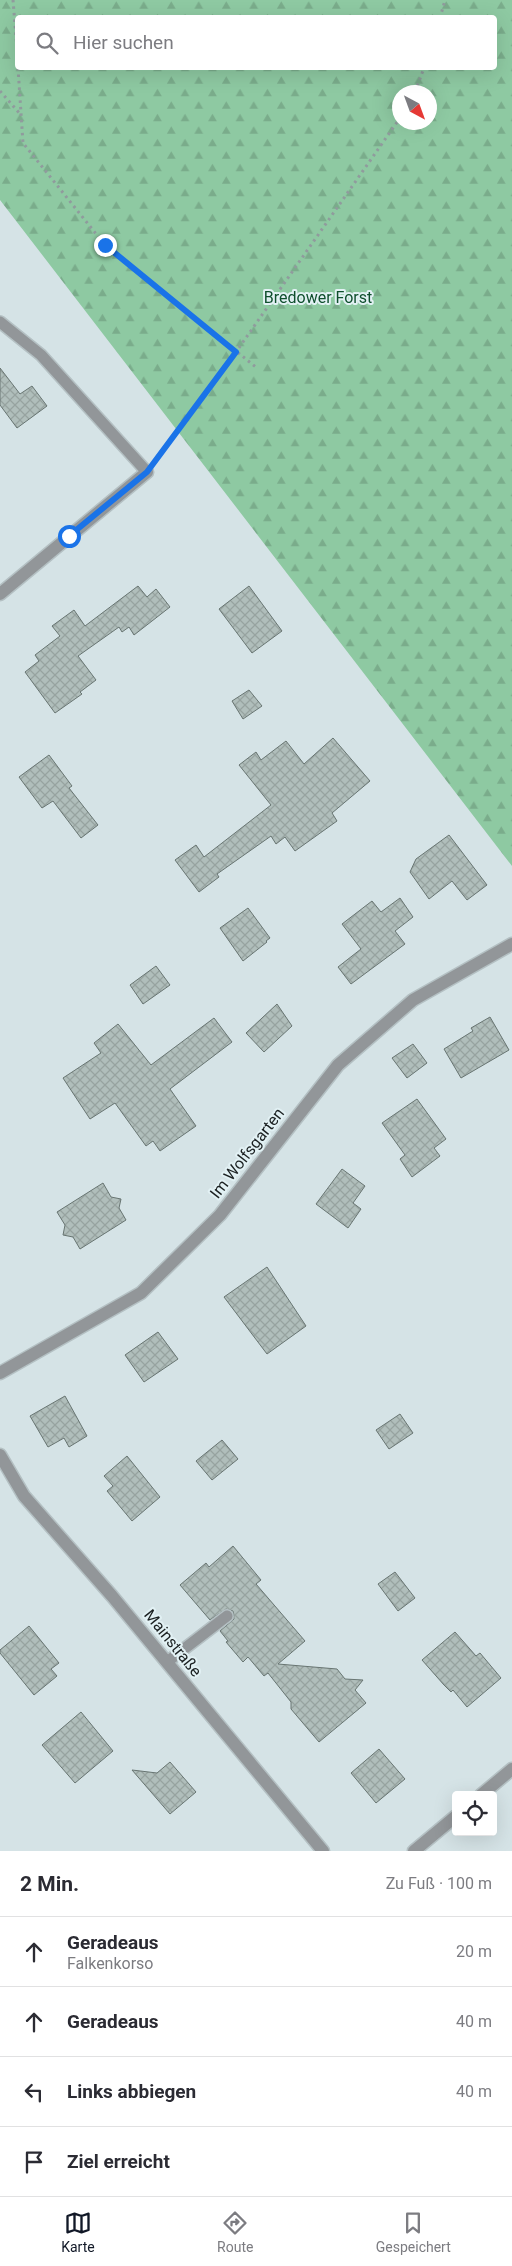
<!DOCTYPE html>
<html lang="de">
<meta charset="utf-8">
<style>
body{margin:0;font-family:Roboto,sans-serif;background:#f7f7f7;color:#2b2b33}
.controls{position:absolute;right:15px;bottom:15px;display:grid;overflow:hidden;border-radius:5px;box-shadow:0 5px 20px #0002}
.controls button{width:45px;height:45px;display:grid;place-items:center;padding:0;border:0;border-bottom:1px solid #e1e1e2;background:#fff;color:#2b2b33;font:25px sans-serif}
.compass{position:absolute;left:392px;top:85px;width:45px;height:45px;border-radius:50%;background:#fff;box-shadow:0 5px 20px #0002;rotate:139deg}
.stop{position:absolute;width:15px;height:15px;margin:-11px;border:4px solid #1a73e8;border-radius:50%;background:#fff}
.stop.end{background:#1a73e8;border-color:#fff;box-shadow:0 1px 5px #0008}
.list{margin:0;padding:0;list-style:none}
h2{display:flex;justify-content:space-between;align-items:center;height:65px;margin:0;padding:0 20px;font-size:21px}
h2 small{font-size:16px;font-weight:400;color:#7c7c81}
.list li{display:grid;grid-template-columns:32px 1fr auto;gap:15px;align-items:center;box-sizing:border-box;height:70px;padding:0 20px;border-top:1px solid #e1e1e2}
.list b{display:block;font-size:19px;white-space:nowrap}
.list p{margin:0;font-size:16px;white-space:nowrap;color:#7c7c81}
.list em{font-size:16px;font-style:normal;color:#7c7c81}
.icon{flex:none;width:28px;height:28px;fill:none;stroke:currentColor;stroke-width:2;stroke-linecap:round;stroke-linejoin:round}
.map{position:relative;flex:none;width:512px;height:1851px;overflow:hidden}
.search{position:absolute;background:#fff;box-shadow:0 5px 20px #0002;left:15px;right:15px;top:15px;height:55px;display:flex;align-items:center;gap:12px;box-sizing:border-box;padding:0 18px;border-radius:5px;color:#7c7c81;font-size:19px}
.sheet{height:345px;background:#fff}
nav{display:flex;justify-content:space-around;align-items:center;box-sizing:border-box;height:70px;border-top:1px solid #e1e1e2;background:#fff;font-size:14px;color:#7c7c81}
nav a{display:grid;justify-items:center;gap:2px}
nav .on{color:#111827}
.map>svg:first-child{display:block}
.forest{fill:url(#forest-firs);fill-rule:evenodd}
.building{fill:url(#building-cross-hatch);stroke:#687572}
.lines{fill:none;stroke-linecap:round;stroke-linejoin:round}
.lane-casing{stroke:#b4c0c3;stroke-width:14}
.street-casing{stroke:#b4c0c3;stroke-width:15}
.path{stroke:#909b9d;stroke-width:3;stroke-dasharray:2.5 4;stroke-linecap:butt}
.lane{stroke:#929699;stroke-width:11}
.street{stroke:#929699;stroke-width:12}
.route{stroke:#1a73e8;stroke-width:6}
.labels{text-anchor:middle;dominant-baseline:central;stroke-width:4;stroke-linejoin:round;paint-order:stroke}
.park-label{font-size:16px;fill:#0f4f2d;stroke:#e2f1f4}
.street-label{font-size:16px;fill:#1b2021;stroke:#e2f1f4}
</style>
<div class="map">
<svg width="512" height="1851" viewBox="0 0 512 1851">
<defs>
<pattern id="forest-firs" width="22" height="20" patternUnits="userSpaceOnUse" patternTransform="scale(1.25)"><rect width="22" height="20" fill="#8ec9a2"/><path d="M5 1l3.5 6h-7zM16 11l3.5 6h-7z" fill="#7aac8b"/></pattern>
<pattern id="building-cross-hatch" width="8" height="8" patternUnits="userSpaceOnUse" patternTransform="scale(1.25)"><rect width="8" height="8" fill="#b0bebb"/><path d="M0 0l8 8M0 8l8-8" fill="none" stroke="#97a3a0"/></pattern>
</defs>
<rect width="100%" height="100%" fill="#d5e3e6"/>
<path class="forest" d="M0 0H512V866L0 200ZM18 18H494V68H18ZM400 92H430V122H400Z"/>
<g class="building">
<polygon points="0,368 20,394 32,386 47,406 17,428 0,405"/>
<polygon points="138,586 147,597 156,589 170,607 134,635 129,627 122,632 119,627 78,656 96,680 80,692 82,694 55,713 25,672 39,661 35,655 60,636 52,626 74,610 85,626"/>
<polygon points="249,586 282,631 252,653 219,609"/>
<polygon points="249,690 262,706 243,719 232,701"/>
<polygon points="333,738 370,781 332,813 337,821 295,851 285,837 276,844 271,836 217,874 219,877 199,892 175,860 196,845 204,857 271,805 239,765 256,752 261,760 286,741 304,764"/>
<polygon points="49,755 72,786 69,788 98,825 81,838 53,801 42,808 19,777"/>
<polygon points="449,835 487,885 467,900 452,881 429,899 410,872 416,859"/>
<polygon points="400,898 413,917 395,931 405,944 351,984 338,967 361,949 342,924 372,901 381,912"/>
<polygon points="248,908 270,938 266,941 267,942 243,961 220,928"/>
<polygon points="156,966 170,985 143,1004 130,985"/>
<polygon points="277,1004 292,1026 264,1052 246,1033"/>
<polygon points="490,1017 509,1050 461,1078 444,1049 473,1031 471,1028"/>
<polygon points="214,1018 232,1042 170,1089 196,1126 160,1151 153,1141 146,1146 115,1103 90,1119 63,1078 101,1053 94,1043 118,1024 151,1065"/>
<polygon points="413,1044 427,1063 407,1078 392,1058"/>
<polygon points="417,1099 446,1139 434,1148 440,1156 412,1177 400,1159 405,1155 382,1123"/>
<polygon points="342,1169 365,1186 353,1203 361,1209 348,1228 316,1204"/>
<polygon points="103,1183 111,1197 121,1199 119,1208 126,1220 80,1249 73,1237 63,1235 65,1225 57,1212"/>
<polygon points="267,1267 306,1326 267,1354 224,1297"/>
<polygon points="158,1332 178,1359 144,1382 125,1355"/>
<polygon points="65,1396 87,1436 69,1447 64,1438 48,1447 30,1416"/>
<polygon points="400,1414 413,1433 389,1449 376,1430"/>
<polygon points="222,1440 238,1459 212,1480 196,1461"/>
<polygon points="127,1456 160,1497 132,1521 107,1491 113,1486 104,1476"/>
<polygon points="233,1546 261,1580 256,1584 305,1641 278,1664 337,1669 345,1679 363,1680 355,1690 366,1703 319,1742 291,1709 291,1702 268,1673 264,1676 248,1657 243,1662 226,1642 228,1641 220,1631 234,1619 233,1611 226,1609 210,1620 180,1585 206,1563 209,1567"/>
<polygon points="395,1572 415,1598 398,1611 378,1584"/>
<polygon points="29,1626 59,1663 51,1669 57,1676 34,1695 0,1653 0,1650"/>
<polygon points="455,1632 476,1656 480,1653 501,1678 467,1707 453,1690 451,1692 444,1685 422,1660"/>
<polygon points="81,1712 113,1751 75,1783 42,1745"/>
<polygon points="379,1749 405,1779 376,1803 351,1773"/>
<polygon points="170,1762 196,1792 170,1814 132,1770 157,1773"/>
</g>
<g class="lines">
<defs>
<g id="lane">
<polyline points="0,322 41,355 147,472"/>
<polyline points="167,1662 227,1616"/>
</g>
<g id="street">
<polyline points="0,594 147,472"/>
<polyline points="0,1373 141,1293 220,1215 338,1065 413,1000 512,944"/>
<polyline points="0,1455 24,1496 112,1596 323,1851"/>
<polyline points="481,1795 512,1769"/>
<polyline points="414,1851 456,1816"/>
</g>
</defs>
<use href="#lane" class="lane-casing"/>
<use href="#street" class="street-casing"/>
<g class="path">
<polyline points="13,0 18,62"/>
<polyline points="440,18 445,0"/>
<polyline points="18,68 23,143 105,245 257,368"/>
<polyline points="0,91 21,115"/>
<polyline points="415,92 424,68"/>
<polyline points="157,457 236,352 400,118"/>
</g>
<use href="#lane" class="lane"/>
<use href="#street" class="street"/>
</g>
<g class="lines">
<polyline class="route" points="69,536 147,472 236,352 105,245"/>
</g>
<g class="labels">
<g class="park-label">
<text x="318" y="297">Bredower Forst</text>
</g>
<g class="street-label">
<text transform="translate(247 1153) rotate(-52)">Im Wolfsgarten</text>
<text transform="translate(173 1643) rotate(51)">Mainstraße</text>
</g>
</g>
</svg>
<div class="controls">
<button><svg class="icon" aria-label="locate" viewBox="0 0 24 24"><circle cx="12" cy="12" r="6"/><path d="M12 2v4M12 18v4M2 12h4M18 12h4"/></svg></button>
</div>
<svg class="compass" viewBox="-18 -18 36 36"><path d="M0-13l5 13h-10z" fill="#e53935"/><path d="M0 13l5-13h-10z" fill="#7c7c81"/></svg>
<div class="stop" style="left:69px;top:536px"></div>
<div class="stop end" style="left:105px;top:245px"></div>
<div class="search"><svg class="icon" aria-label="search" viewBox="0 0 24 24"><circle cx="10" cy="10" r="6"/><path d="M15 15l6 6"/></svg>Hier suchen</div>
</div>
<section class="sheet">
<h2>2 Min.<small>Zu Fuß · 100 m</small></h2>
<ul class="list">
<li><svg class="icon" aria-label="ahead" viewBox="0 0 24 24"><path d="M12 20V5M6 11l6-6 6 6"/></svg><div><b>Geradeaus</b><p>Falkenkorso</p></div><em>20 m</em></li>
<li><svg class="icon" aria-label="ahead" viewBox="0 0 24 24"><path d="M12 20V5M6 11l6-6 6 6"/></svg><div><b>Geradeaus</b></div><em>40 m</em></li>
<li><svg class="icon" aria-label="left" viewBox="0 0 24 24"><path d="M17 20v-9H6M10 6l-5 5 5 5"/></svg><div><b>Links abbiegen</b></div><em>40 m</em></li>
<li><svg class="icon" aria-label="arrive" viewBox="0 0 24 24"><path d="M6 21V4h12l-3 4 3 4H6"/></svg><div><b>Ziel erreicht</b></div></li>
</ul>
</section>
<nav>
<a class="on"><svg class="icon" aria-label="map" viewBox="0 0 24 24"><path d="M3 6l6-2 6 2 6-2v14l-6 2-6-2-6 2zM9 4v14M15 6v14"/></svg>Karte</a>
<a><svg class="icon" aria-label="directions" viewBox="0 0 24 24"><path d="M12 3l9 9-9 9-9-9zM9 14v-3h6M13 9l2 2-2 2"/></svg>Route</a>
<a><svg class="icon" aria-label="saved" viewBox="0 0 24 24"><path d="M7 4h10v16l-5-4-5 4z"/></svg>Gespeichert</a>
</nav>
